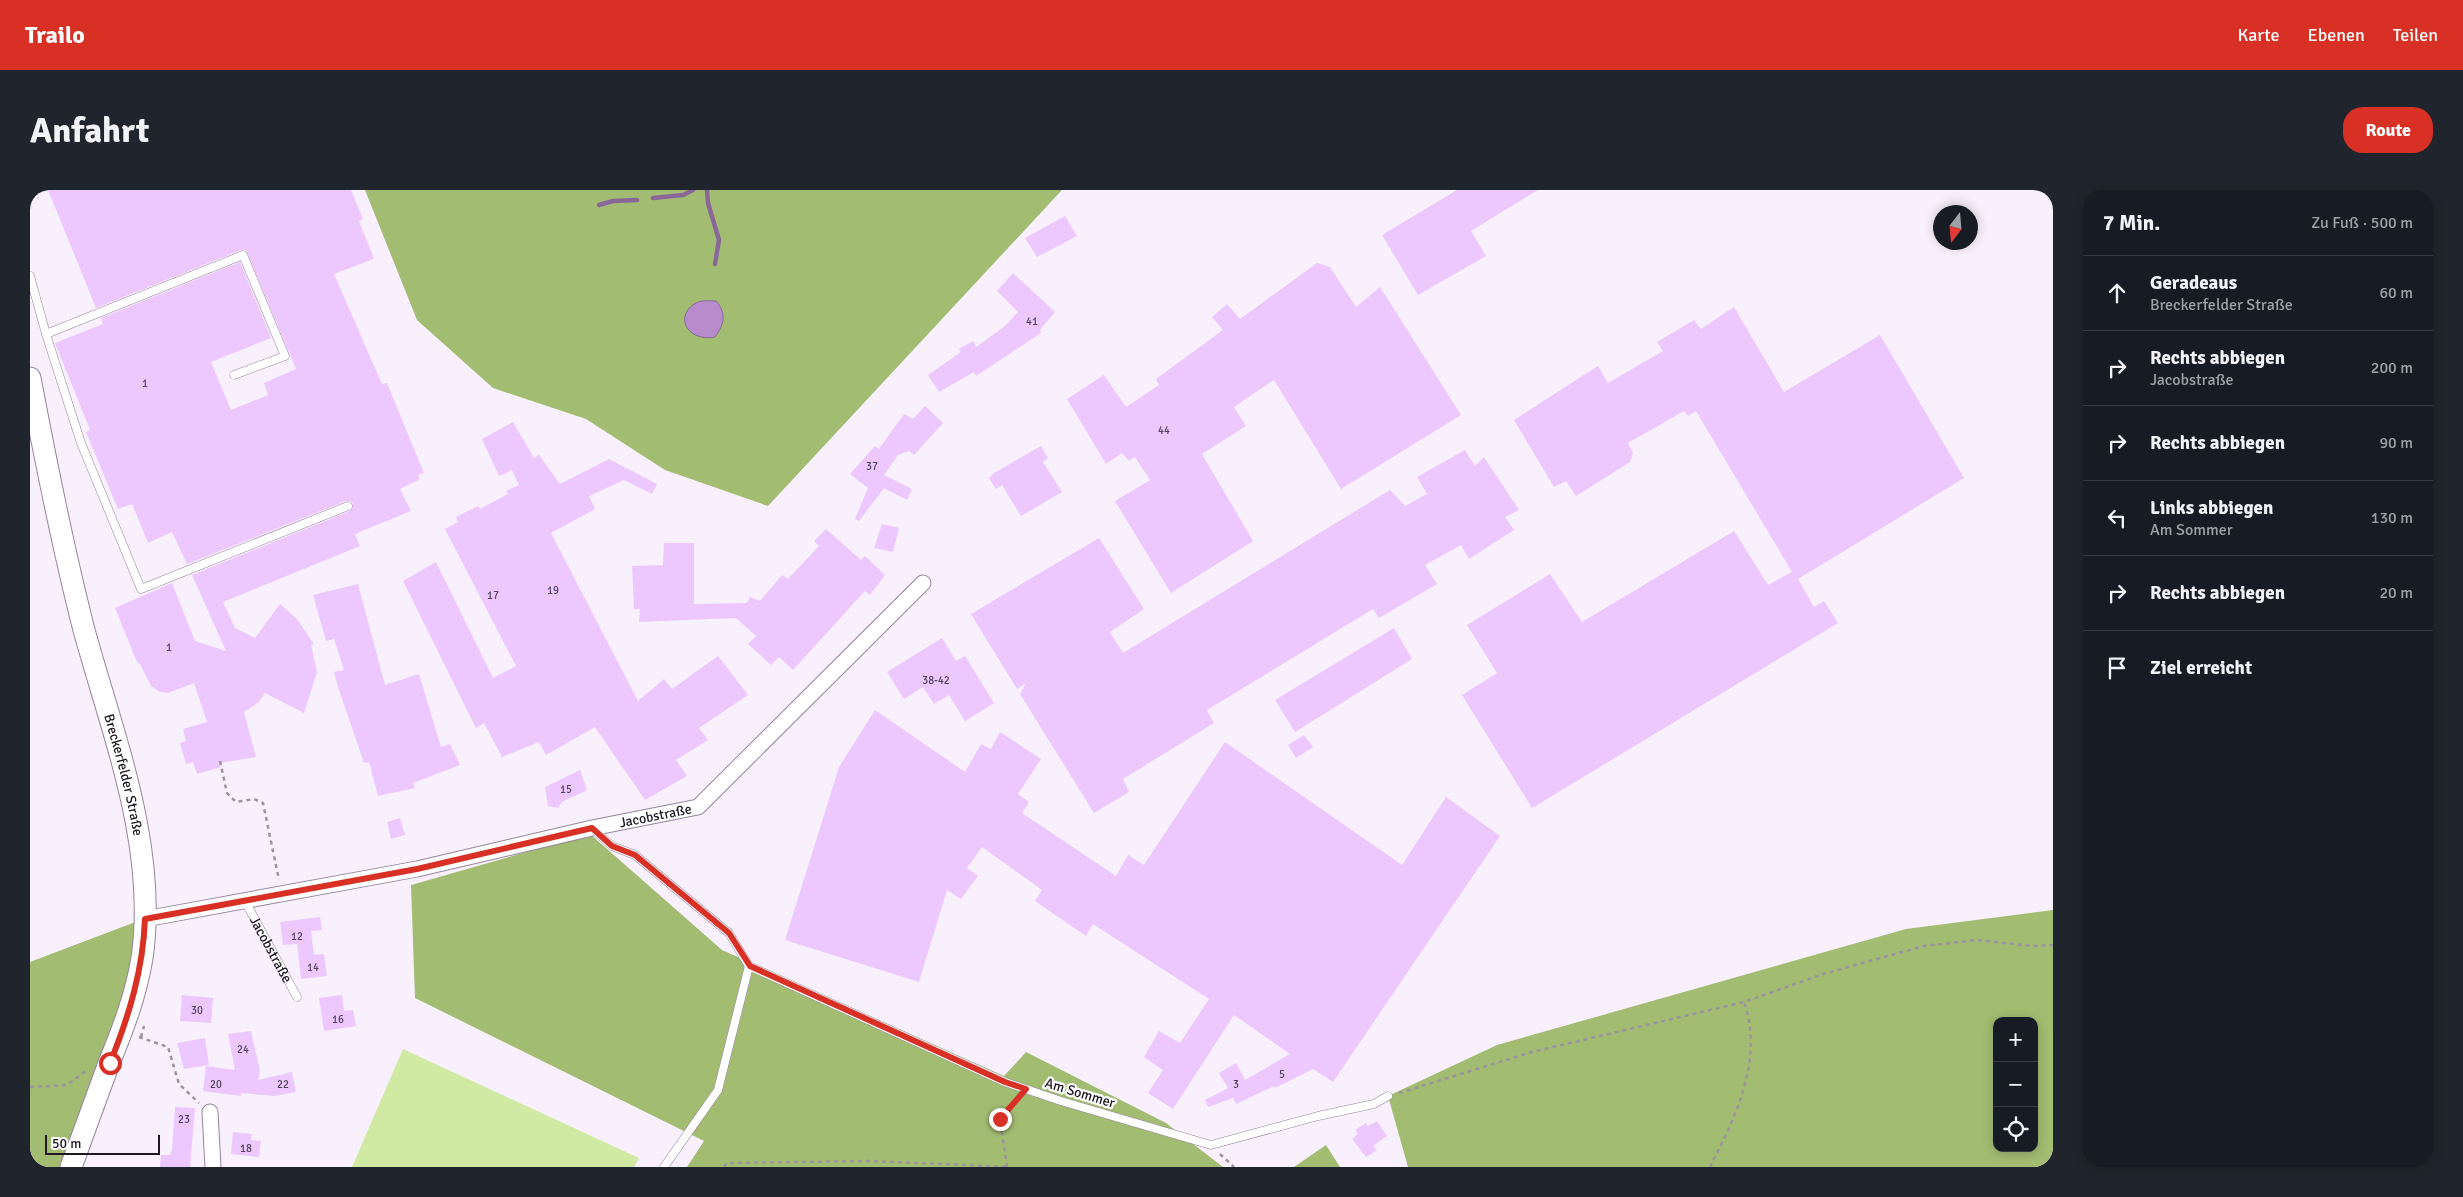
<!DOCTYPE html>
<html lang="de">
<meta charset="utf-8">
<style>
body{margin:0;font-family:Signika,sans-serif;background:#20242c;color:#f1f3f6}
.controls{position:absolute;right:15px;bottom:15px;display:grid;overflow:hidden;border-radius:10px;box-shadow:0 2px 12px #0003}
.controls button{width:45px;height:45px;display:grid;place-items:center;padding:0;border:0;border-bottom:1px solid #363941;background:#171b24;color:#f1f3f6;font:25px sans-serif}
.compass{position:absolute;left:1903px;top:15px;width:45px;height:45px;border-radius:50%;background:#171b24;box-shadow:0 2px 12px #0003;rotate:196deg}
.scale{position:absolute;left:15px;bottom:12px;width:115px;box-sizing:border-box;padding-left:5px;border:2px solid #1f1822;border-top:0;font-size:14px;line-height:18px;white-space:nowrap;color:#1f1822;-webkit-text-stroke:4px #fff;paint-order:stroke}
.stop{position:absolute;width:15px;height:15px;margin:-11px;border:4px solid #d93025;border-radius:50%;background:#fff}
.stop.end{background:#d93025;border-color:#fff;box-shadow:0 1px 5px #0008}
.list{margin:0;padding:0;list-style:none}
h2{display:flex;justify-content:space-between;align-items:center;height:65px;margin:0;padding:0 20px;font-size:21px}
h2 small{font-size:16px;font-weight:400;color:#9ea1a6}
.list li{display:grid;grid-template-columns:32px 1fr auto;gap:15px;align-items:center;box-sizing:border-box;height:75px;padding:0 20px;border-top:1px solid #363941}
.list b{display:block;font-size:19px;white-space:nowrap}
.list p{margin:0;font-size:16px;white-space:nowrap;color:#9ea1a6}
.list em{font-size:16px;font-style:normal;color:#9ea1a6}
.icon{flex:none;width:28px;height:28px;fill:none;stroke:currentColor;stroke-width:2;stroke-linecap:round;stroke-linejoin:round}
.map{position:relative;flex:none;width:2023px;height:977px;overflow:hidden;border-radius:20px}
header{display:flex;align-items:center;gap:30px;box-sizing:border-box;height:70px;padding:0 25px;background:#d93025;color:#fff}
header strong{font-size:24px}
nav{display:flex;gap:28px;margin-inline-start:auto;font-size:18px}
.intro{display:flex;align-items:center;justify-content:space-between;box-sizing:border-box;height:120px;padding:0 30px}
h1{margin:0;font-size:35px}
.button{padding:12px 22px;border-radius:20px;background:#d93025;color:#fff;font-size:18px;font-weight:700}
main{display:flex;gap:30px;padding:0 30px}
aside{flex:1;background:#171b24;border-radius:20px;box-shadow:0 2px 12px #0003}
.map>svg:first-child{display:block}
.green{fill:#d0eaa3}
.forest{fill:#a2bc71;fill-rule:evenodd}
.water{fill:#b78bcc;stroke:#896899}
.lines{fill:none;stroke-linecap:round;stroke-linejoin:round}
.stream{stroke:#896899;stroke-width:4.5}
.building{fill:#edc8ff}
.lane-casing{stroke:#96849f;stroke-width:9}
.street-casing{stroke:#96849f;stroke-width:17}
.secondary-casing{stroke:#96849f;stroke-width:23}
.path{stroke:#9b939e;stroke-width:2.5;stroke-dasharray:4 4;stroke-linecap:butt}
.lane{stroke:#fff;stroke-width:8}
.street{stroke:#fff;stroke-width:15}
.secondary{stroke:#fff;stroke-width:21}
.route{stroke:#d93025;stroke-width:6}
.labels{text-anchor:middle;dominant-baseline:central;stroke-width:4.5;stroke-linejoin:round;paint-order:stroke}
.number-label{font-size:11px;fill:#524459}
.street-label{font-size:14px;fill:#1f1822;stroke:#fff}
</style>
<header>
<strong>Trailo</strong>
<nav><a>Karte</a><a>Ebenen</a><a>Teilen</a></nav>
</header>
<div class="intro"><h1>Anfahrt</h1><a class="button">Route</a></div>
<main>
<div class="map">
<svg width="2023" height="977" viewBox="0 0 2023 977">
<rect width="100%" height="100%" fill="#f8f0fc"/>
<polygon class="green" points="373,859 609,968 604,977 322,977"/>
<g class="forest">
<polygon points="335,0 1032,0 738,316 635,280 556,229 463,198 387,130"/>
<polygon points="560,644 692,760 974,886 996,862 1136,933 1193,977 657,977 674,951 385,808 381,695"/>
<path d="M2023 720V977H1378L1358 906 1467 855 1876 739ZM1967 831H2004V958H1967Z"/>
<polygon points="108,731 88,838 38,977 0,977 0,772"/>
<polygon points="1296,955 1310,977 1264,977"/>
</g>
<path class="water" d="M686 111C697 123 694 135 685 147 656 152 644 125 666 113 671 110 680 111 686 111Z"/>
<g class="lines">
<g class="stream">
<polyline points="677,0 678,13 689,50 685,74"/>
<polyline points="623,8 653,5 663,0"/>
<polyline points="569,15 583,11 607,10"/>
</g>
</g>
<g class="building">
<polygon points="18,0 321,0 333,29 329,31 344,69 304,84 352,194 357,193 394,283 388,285 390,289 370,299 381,321 325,344 330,356 193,412 205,438 225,448 250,414 267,429 284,454 281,455 287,482 274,523 235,503 229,512 214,522 226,567 190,573 191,577 167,584 163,572 156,574 150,553 156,551 153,539 177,532 164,493 138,503 130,502 121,496 110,474 107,472 85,418 142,393 165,451 196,461 162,385 320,321 323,314 321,311 316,311 157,374 142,342 118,353 102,314 88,319 56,242 60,240 25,153 73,134 71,128 210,72 241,148 181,172 201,220 238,205 234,193 266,179 216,60 211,60 66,118"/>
<polygon points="1427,0 1508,0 1441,41 1456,66 1388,105 1352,45"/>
<polygon points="1035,26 1047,46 1007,67 995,48"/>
<polygon points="1287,73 1300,77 1326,117 1350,97 1431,225 1311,299 1244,190 1204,217 1216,236 1172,264 1223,351 1141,403 1085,311 1120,290 1105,267 1099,271 1092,263 1076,274 1037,209 1074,185 1096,217 1129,195 1126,189 1193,140 1182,127 1197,114 1210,129"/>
<polygon points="983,83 1025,122 1010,140 1011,143 946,186 944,182 909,202 898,185 931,162 929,159 943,151 946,157 975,136 988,122 967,101"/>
<polygon points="1704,117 1754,202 1850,145 1934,288 1768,389 1784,417 1794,411 1808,433 1502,618 1432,505 1467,483 1437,435 1520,384 1552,432 1704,341 1738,395 1762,382 1666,221 1658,226 1654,221 1598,253 1603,263 1600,272 1546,306 1536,291 1524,297 1484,230 1568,176 1578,193 1633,161 1627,152 1664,130 1671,139"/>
<polygon points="895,216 913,233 884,265 879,261 868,265 854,285 882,299 877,310 854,298 829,331 825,329 838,298 820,284 845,256 849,259 874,224 883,229"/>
<polygon points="483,232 504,268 509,265 530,294 579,269 627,294 622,304 594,290 559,306 565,319 521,343 608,511 634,489 642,499 688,466 718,505 669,538 678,550 646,570 657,586 615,610 565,537 516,565 509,552 472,567 454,533 446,538 373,391 406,372 463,488 486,476 415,339 428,332 426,327 448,316 450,319 478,304 476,301 489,295 482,280 469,286 452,249"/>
<polygon points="1011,256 1018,268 1013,272 1032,302 991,326 972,295 966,299 959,288 964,283"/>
<polygon points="1435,260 1445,276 1454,267 1489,320 1475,327 1484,340 1439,369 1431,355 1395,375 1407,394 1349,428 1343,419 1177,520 1184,533 1093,589 1099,602 1064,623 990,504 996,493 987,499 941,424 1069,348 1114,419 1080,442 1093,463 1360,300 1375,316 1397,304 1387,287"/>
<polygon points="852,334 869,338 863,362 844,358"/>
<polygon points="796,339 831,370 835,366 855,385 840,405 835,401 763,480 749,467 741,475 718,454 726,446 706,428 609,432 610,419 604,419 602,376 633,375 634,353 664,353 664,414 717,413 720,407 730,411 752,385 758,389 789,356 784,351"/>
<polygon points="328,394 355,495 389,484 411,557 420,554 430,575 383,593 385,598 348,606 339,572 334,573 308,497 304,482 314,480 304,449 296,451 283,405"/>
<polygon points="1364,438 1382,469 1265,542 1245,510"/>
<polygon points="912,448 926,471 935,466 964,513 935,531 919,505 904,514 893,497 874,509 857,482"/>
<polygon points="845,520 935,582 951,554 961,559 970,542 1011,569 988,604 999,612 992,623 1086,686 1098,665 1114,675 1195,552 1372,675 1416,607 1470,646 1303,892 1283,879 1245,898 1244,896 1206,914 1203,908 1178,917 1175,910 1198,898 1189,883 1206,873 1215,890 1260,864 1204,825 1143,919 1118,903 1133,880 1114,867 1129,841 1150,853 1179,809 1063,734 1056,746 1005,711 1012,700 952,657 937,678 948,686 931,709 917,700 889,792 755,750 809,577"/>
<polygon points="1274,545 1283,557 1266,568 1258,555"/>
<polygon points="550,580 557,600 532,612 528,618 518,616 515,597"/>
<polygon points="370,628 375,645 361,649 357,632"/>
<polygon points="290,727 292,740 281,741 284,765 294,764 297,786 271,789 267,754 253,755 250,732"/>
<polygon points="152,805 183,808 181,833 150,831"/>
<polygon points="312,805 314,821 323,820 326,836 294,841 289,808"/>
<polygon points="221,841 230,881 228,890 262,882 266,902 244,906 211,903 211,906 173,901 176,876 205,880 198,844"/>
<polygon points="175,848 179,875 154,879 147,853"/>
<polygon points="145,917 165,918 160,977 130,977 131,965 140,965 142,959"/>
<polygon points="1347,931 1357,946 1343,956 1347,960 1336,967 1322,949 1328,944 1325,940 1336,933 1338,936"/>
<polygon points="203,942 222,944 221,950 231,951 229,967 201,964"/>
</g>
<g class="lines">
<defs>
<g id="lane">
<polyline points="0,86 16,144 213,65 255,166 204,185"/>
<polyline points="16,144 51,253 111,399 318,316"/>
<polyline points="562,638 582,656 605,665 699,743 719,776 688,900 634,977"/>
<path id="s1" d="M215 711 267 807"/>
<polyline points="719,776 975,892 1031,911 1181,955 1288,926 1344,914 1358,906"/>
</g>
<g id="street">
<path id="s2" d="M115 729 387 679 562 638 668 617 893 393"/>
<polyline points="180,922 183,977"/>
</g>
<g id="secondary">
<path id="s3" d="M0 188C16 273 33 358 54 440 83 546 128 657 112 768 106 805 93 839 79 873 66 908 54 942 41 977"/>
</g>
</defs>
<use href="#lane" class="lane-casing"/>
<use href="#street" class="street-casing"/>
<use href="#secondary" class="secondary-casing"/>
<g class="path">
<polyline points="190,571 197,603 206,612 224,609 233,613 249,690"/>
<polyline points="109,847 138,857 149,894 169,913"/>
<polyline points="111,847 114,836"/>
<polyline points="0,897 37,895 57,880"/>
<polyline points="1369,903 1502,862 1714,812 1796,783 1894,756 1947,750 2002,756 2023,755"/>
<polyline points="1190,964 1204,977"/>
<polyline points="694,977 697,973 839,971 980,977"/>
<polyline points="977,977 970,929 988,908"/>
<path d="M1680 977C1706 926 1734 869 1714 812"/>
</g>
<use href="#lane" class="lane"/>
<use href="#street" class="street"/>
<use href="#secondary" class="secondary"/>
</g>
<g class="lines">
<path class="route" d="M80 873C99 826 113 780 115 729L387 679 562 638 582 656 605 665 699 743 720 776 975 892 996 899 970 929"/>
</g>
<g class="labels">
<g class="number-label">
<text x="1002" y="131">41</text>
<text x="115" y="193">1</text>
<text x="1134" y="240">44</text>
<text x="842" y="276">37</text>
<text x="523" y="400">19</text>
<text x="463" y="405">17</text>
<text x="139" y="457">1</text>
<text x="906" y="490">38-42</text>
<text x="536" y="599">15</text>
<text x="267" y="746">12</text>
<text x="283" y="777">14</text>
<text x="167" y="820">30</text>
<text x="308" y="829">16</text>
<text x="213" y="859">24</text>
<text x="1252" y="884">5</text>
<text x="186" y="894">20</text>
<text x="253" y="894">22</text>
<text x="1206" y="894">3</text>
<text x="154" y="929">23</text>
<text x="216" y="958">18</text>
</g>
<g class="street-label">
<text stroke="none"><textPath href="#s3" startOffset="408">Breckerfelder Straße</textPath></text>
<text stroke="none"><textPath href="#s2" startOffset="521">Jacobstraße</textPath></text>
<text stroke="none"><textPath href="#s1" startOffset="55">Jacobstraße</textPath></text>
<text transform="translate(1050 903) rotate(17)">Am Sommer</text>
</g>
</g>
</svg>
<div class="controls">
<button>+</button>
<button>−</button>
<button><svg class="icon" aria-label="locate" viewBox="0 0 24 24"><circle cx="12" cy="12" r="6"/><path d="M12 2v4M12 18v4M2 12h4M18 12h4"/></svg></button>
</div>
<svg class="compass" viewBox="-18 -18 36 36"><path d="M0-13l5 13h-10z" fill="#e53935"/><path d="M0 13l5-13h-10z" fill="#9ea1a6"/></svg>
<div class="scale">50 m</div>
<div class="stop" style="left:80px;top:873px"></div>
<div class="stop end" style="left:970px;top:929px"></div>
</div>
<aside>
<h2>7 Min.<small>Zu Fuß · 500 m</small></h2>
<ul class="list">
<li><svg class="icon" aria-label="ahead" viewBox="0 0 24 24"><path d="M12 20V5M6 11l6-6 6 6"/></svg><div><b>Geradeaus</b><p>Breckerfelder Straße</p></div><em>60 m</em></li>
<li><svg class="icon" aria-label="right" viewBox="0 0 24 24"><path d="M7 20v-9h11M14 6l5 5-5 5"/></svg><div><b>Rechts abbiegen</b><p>Jacobstraße</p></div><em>200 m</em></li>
<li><svg class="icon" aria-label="right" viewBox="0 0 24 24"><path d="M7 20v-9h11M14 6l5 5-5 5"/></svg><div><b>Rechts abbiegen</b></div><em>90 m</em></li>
<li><svg class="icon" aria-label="left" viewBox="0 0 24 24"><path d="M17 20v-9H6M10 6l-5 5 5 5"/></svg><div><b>Links abbiegen</b><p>Am Sommer</p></div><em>130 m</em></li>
<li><svg class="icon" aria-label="right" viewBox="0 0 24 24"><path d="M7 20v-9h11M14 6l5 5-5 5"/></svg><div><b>Rechts abbiegen</b></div><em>20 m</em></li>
<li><svg class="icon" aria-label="arrive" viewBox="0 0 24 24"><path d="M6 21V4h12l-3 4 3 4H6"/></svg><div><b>Ziel erreicht</b></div></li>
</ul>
</aside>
</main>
